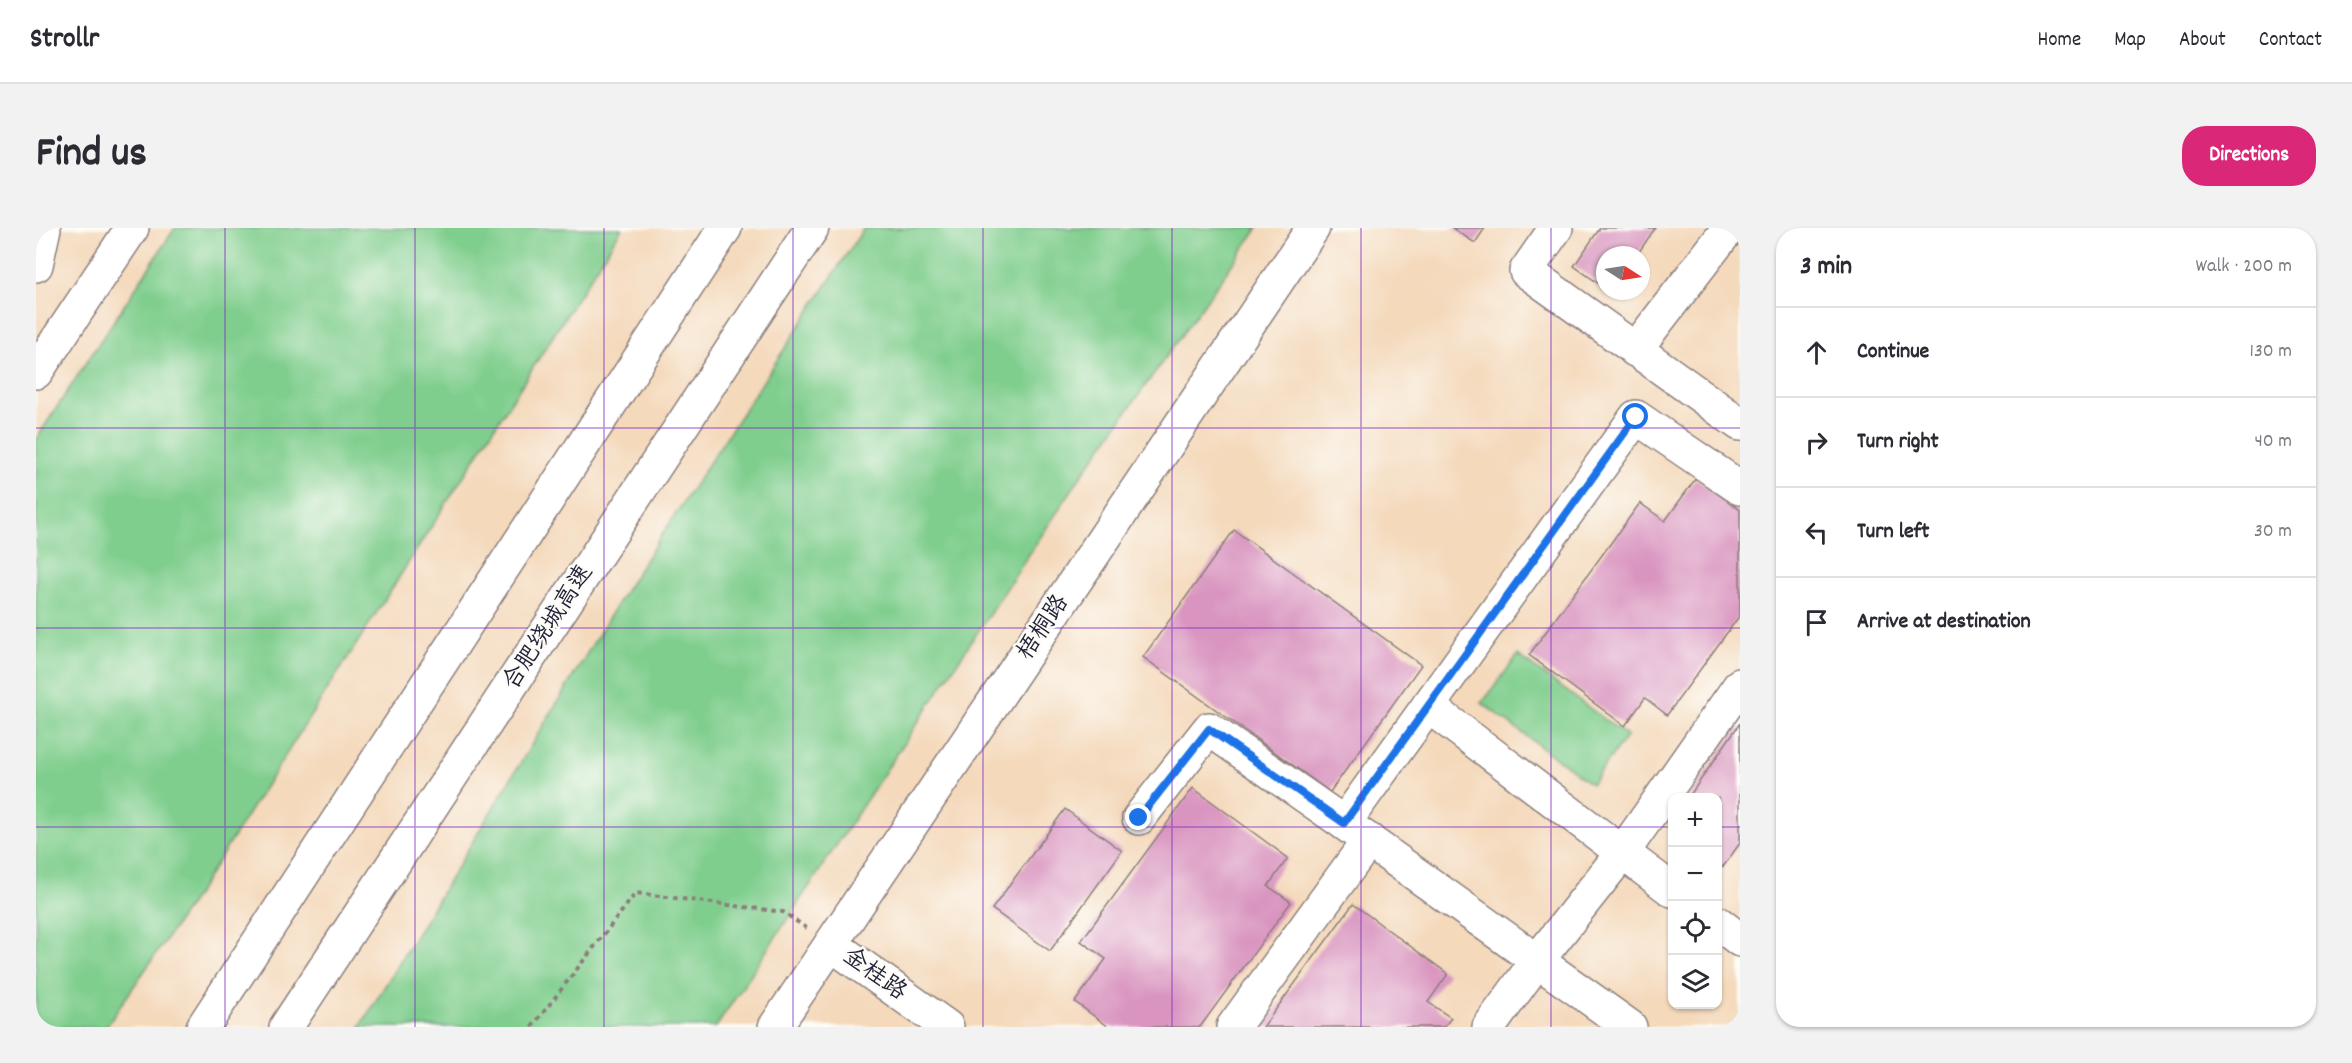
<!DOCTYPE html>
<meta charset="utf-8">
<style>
body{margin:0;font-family:Dekko,"LXGW WenKai TC",sans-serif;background:#f2f2f3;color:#2b2b33}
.controls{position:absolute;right:18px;bottom:18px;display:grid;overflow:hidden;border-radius:12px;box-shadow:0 2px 4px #0004}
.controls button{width:54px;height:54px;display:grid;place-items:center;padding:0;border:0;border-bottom:2px solid #e1e1e2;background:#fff;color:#2b2b33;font:30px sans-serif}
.compass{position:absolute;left:1560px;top:18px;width:54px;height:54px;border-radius:50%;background:#fff;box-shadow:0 2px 4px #0004;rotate:102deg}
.stop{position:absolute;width:18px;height:18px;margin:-14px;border:4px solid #1a73e8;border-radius:50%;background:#fff}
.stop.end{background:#1a73e8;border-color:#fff;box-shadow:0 2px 6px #0008}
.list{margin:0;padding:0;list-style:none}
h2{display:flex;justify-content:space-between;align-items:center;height:78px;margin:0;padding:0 24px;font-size:26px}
h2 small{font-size:20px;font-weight:400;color:#7c7c81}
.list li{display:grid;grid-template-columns:39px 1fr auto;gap:18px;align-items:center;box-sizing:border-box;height:90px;padding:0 24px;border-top:2px solid #e1e1e2}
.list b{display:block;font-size:22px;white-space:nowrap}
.list em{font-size:20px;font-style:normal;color:#7c7c81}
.icon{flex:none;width:33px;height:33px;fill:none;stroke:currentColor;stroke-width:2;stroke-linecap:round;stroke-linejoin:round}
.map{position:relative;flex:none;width:1704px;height:799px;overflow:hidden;border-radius:24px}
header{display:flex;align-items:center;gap:36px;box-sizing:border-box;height:84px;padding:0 30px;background:#fff;border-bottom:2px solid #e1e1e2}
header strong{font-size:28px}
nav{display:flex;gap:33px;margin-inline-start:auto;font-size:21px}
.intro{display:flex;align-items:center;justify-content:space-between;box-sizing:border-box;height:144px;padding:0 36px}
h1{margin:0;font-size:42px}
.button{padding:15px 27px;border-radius:24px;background:#db2777;color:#fff;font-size:21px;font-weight:700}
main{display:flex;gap:36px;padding:0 36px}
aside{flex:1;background:#fff;border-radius:24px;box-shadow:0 2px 4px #0004}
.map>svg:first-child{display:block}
.green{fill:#7fce8d;stroke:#507864;stroke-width:1.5}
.building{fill:#d994c0}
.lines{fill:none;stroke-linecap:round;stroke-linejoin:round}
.minor-casing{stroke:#8b7e7b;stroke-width:36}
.highway-casing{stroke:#8b7e7b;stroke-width:36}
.path{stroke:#8b7e7b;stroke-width:4;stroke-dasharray:4.5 4.5;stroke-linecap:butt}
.minor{stroke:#fff;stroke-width:33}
.highway{stroke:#fff;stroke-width:33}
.route{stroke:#1a73e8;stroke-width:8}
.grid{fill:none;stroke:#7b2cbf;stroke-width:1.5;stroke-opacity:0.55}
.labels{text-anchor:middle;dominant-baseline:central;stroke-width:5;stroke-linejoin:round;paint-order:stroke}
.street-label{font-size:24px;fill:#22223b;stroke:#fdfcf7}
</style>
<header>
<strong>Strollr</strong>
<nav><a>Home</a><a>Map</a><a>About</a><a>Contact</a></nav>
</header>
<div class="intro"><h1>Find us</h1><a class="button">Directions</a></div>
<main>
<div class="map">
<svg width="1704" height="799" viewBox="0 0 1704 799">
<rect width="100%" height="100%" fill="#fdfcf7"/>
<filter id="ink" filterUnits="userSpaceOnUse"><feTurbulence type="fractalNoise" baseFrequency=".0167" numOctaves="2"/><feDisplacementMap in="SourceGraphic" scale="12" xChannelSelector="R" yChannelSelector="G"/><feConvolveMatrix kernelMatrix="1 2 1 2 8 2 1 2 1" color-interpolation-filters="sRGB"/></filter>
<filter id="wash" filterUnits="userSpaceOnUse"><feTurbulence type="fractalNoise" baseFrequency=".008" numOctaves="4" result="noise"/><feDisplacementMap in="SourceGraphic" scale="24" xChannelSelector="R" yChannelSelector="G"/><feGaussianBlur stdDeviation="1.35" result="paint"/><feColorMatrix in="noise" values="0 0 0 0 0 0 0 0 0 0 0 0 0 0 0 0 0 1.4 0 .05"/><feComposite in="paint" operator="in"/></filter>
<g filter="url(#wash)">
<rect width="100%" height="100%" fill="#f4d9bb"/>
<g class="green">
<polygon points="139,0 586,0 159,669 70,799 0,799 0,211"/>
<polygon points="828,0 1222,0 1047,245 680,799 324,799 589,363"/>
<polygon points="1482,427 1591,508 1555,556 1446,475"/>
</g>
<g id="blocks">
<g class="building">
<polygon points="1416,0 1449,0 1439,15"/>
<polygon points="1564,0 1619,0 1601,27 1569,27 1569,60 1538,38"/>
<polygon points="1660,250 1704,282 1704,387 1631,487 1609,470 1589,498 1493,427 1604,275 1629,293"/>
<polygon points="1198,302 1385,437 1294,564 1107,429"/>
<polygon points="1704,495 1704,615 1687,639 1682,636 1682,570 1652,570"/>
<polygon points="1157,560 1252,630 1232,658 1255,674 1164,799 1073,799 1039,774 1070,731 1045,713"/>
<polygon points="1029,581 1086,623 1014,723 956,681"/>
<polygon points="1317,676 1412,746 1392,774 1415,790 1408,799 1227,799"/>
</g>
</g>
</g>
<g filter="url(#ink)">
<use href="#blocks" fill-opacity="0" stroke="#8b7e7b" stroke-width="1.5"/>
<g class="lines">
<defs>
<g id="minor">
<polyline points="1520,0 1490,43 1704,196"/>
<polyline points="0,37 8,0"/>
<polyline points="1599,122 1693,0"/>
<polyline points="0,144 96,0"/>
<polyline points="1392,478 1636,662"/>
<polyline points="1103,590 1173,501 1308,595"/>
<polyline points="1682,695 1704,712"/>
<polyline points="795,716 911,799"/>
<polyline points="739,799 1277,0"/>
<polyline points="1197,799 1333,612"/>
<polyline points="1453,799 1501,733 1587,624 1704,457"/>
<polyline points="1594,799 1308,595 1600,189 1704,260"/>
</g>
<g id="highway">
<polyline points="167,799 689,0"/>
<polyline points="250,799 776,0"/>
</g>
</defs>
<use href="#minor" class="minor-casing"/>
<use href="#highway" class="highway-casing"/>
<polyline class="path" points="496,799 600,665 747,684 772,701"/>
<use href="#minor" class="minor"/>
<use href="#highway" class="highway"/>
</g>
</g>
<g class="lines" filter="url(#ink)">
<polyline class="route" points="1103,590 1173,501 1308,595 1600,189"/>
</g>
<path class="grid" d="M189 0V799M379 0V799M568 0V799M757 0V799M947 0V799M1136 0V799M1325 0V799M1515 0V799M0 200H1704M0 400H1704M0 599H1636M1682 599H1704"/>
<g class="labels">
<g class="street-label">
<text transform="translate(513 400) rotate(-57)">合肥绕城高速</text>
<text transform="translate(1008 400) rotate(-56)">梧桐路</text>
<text transform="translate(838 747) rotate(36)">金桂路</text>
</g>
</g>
</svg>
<div class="controls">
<button>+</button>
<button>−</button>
<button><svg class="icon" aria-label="locate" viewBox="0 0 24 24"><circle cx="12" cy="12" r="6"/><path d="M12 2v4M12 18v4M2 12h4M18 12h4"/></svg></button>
<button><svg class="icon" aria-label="layers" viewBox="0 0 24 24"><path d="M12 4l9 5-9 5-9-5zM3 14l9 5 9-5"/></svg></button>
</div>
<svg class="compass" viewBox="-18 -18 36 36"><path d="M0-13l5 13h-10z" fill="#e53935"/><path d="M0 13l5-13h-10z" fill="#7c7c81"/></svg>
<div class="stop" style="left:1600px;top:189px"></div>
<div class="stop end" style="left:1103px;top:590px"></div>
</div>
<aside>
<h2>3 min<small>Walk · 200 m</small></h2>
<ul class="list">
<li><svg class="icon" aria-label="ahead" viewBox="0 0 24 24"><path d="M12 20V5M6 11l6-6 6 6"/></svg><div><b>Continue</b></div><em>130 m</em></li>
<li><svg class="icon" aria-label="right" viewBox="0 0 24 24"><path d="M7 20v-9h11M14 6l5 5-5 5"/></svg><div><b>Turn right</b></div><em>40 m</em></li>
<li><svg class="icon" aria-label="left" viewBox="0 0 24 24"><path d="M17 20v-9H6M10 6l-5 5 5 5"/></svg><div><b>Turn left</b></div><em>30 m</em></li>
<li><svg class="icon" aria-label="arrive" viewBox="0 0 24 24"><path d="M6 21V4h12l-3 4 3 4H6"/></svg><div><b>Arrive at destination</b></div></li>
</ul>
</aside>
</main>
